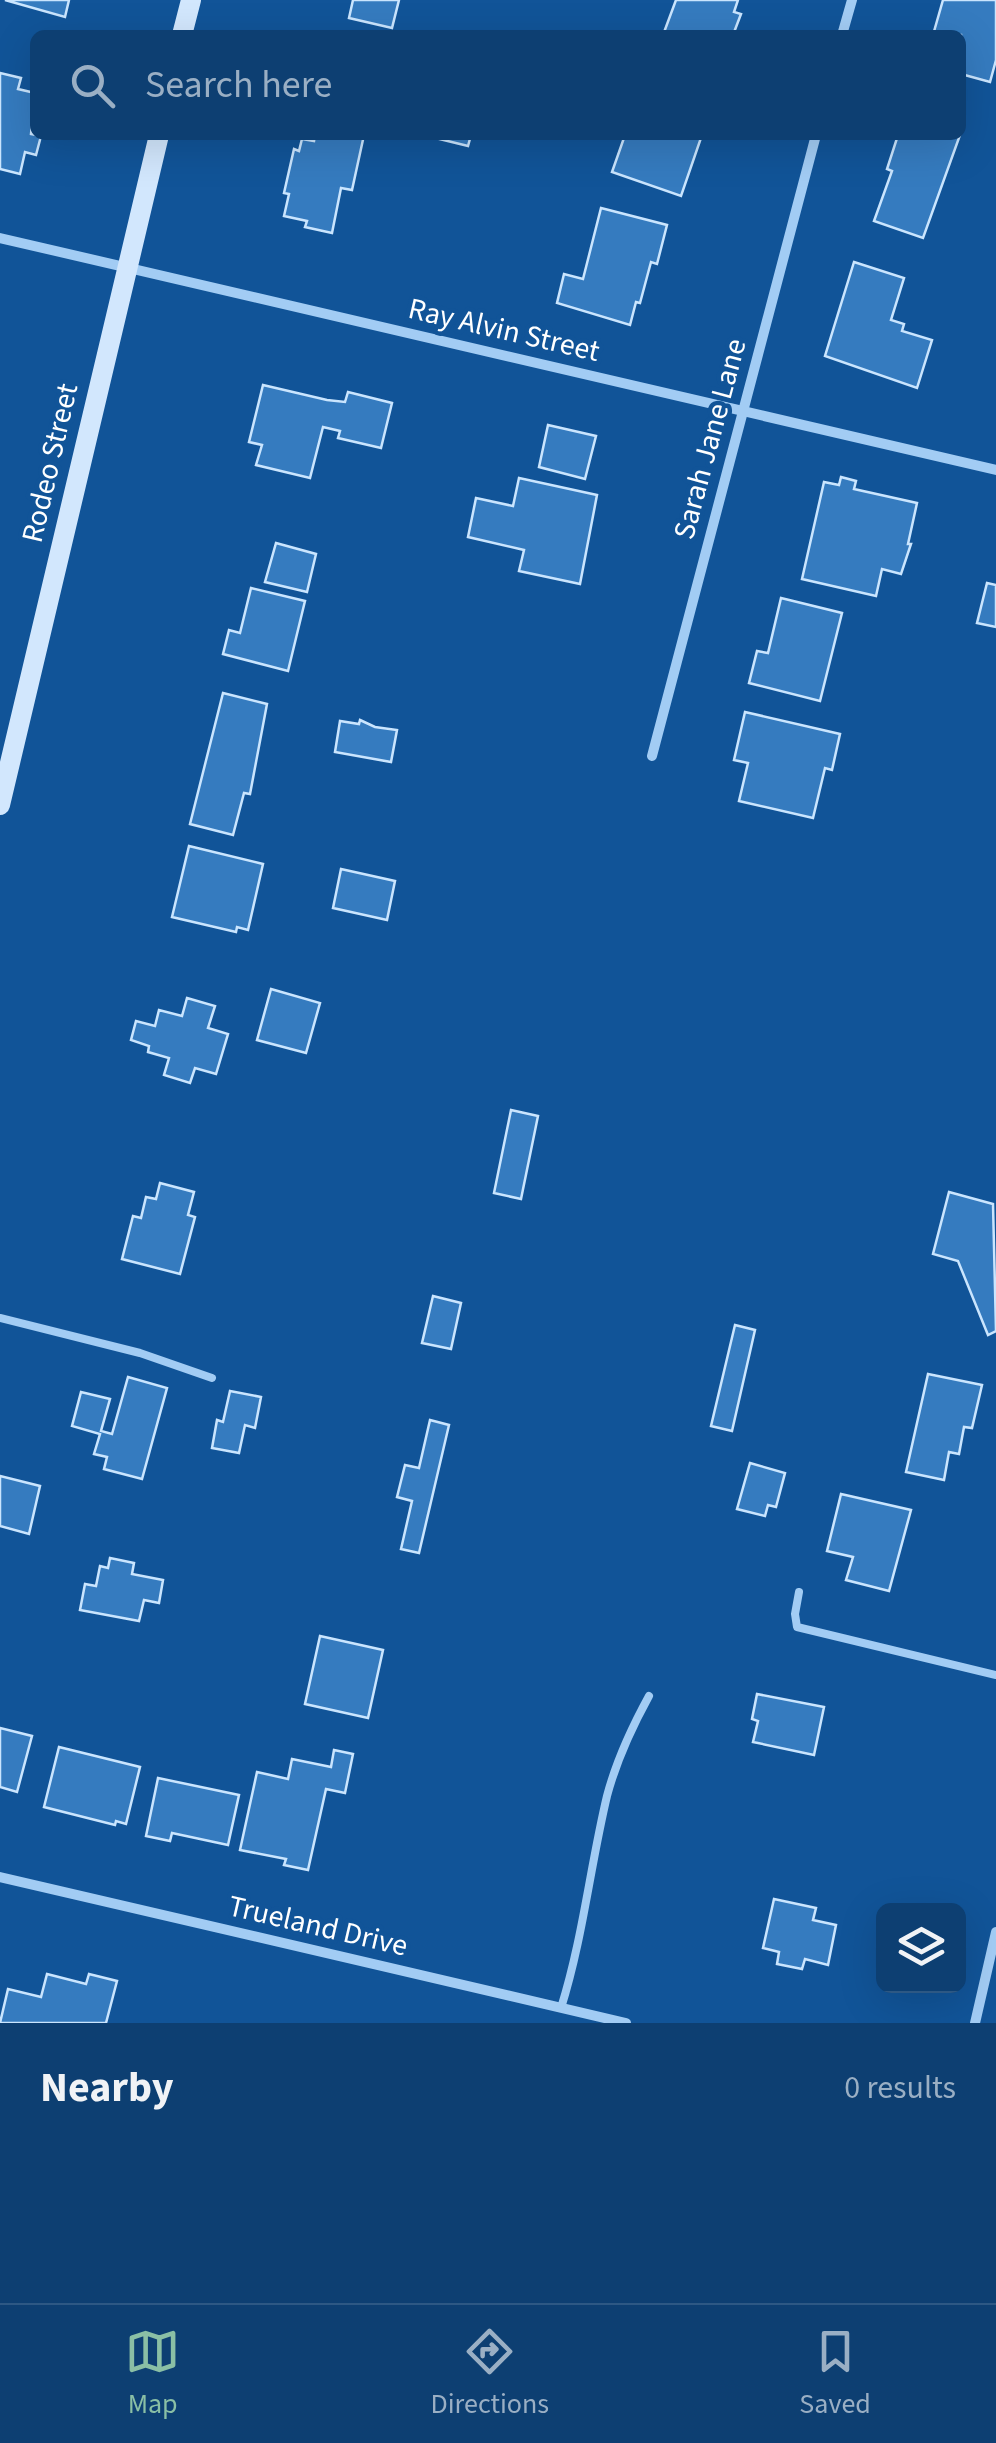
<!DOCTYPE html>
<style>
body{margin:0;font-family:"Source Sans 3",sans-serif;background:#164677;color:#f1f3f6}
.controls{position:absolute;right:30px;bottom:30px;display:grid;overflow:hidden;border-radius:15px;box-shadow:0 10px 40px #0002}
.controls button{width:90px;height:90px;display:grid;place-items:center;padding:0;border:0;border-bottom:2px solid #2d5884;background:#0d3f72;color:#f1f3f6;font:50px sans-serif}
.list{margin:0;padding:0;list-style:none}
h2{display:flex;justify-content:space-between;align-items:center;height:130px;margin:0;padding:0 40px;font-size:42px}
h2 small{font-size:32px;font-weight:400;color:#9aafc4}
.icon{flex:none;width:55px;height:55px;fill:none;stroke:currentColor;stroke-width:2;stroke-linecap:round;stroke-linejoin:round}
.map{position:relative;flex:none;width:996px;height:2023px;overflow:hidden}
.search{position:absolute;background:#0d3f72;box-shadow:0 10px 40px #0002;left:30px;right:30px;top:30px;height:110px;display:flex;align-items:center;gap:25px;box-sizing:border-box;padding:0 35px;border-radius:15px;color:#9aafc4;font-size:38px}
.sheet{height:280px;background:#0d3f72}
nav{display:flex;justify-content:space-around;align-items:center;box-sizing:border-box;height:140px;border-top:2px solid #2d5884;background:#0d3f72;font-size:28px;color:#9aafc4}
nav a{display:grid;justify-items:center;gap:5px}
nav .on{color:#8abfa5}
.map>svg:first-child{display:block}
.building{fill:#357bbf;stroke:#cae5fe;stroke-width:2.5}
.lines{fill:none;stroke-linecap:round;stroke-linejoin:round}
.lane{stroke:#a2ccf4;stroke-width:8}
.street{stroke:#a2ccf4;stroke-width:10}
.secondary{stroke:#d2e7fd;stroke-width:20}
.labels{text-anchor:middle;dominant-baseline:central;stroke-width:9;stroke-linejoin:round;paint-order:stroke}
.street-label{font-size:30px;fill:#fff;stroke:#115498}
</style>
<div class="map">
<svg width="996" height="2023" viewBox="0 0 996 2023">
<rect width="100%" height="100%" fill="#115498"/>
<g class="building">
<polygon points="5,0 69,0 65,17"/>
<polygon points="353,0 399,0 392,28 349,18"/>
<polygon points="676,0 738,0 734,12 741,14 733,35 663,35"/>
<polygon points="943,0 996,0 996,60 990,82 961,74 961,35 933,35"/>
<polygon points="0,73 21,78 18,89 35,93 31,134 41,136 36,155 25,152 20,174 0,169"/>
<polygon points="315,135 364,135 352,190 341,188 332,233 305,227 307,221 284,216 289,194 284,193 294,149 299,151 302,139 314,141"/>
<polygon points="423,135 471,135 468,146"/>
<polygon points="625,135 702,135 681,196 612,172"/>
<polygon points="898,135 960,135 923,238 874,221 892,171 887,169"/>
<polygon points="601,208 667,225 657,264 651,262 640,303 636,302 630,325 557,303 564,274 583,279"/>
<polygon points="854,262 904,278 891,320 904,324 902,331 932,340 917,388 825,356"/>
<polygon points="263,385 327,400 345,402 348,392 392,403 381,448 338,438 340,431 323,427 310,478 256,465 262,445 249,442"/>
<polygon points="548,425 596,436 585,479 539,467"/>
<polygon points="841,477 856,481 854,489 917,503 908,544 911,544 901,574 882,569 876,596 802,579 824,482 839,485"/>
<polygon points="519,478 597,495 580,584 519,571 524,550 468,537 476,498 513,506"/>
<polygon points="276,543 316,554 307,592 265,582"/>
<polygon points="987,583 996,585 996,627 977,623"/>
<polygon points="251,588 305,601 288,671 223,654 229,630 240,633"/>
<polygon points="781,598 842,613 820,701 749,683 757,651 768,653"/>
<polygon points="223,693 267,704 250,794 244,793 233,835 190,824"/>
<polygon points="745,712 840,734 832,770 825,768 813,818 739,801 748,763 734,760"/>
<polygon points="360,720 375,727 397,730 391,762 335,752 340,721 359,724"/>
<polygon points="189,846 263,864 248,930 237,927 236,932 172,917"/>
<polygon points="341,869 395,881 387,920 333,908"/>
<polygon points="271,989 320,1003 306,1053 257,1040"/>
<polygon points="187,998 215,1006 208,1028 228,1034 216,1074 195,1068 190,1083 164,1075 169,1058 148,1052 149,1046 131,1040 136,1021 155,1026 159,1010 182,1016"/>
<polygon points="511,1110 538,1116 521,1199 494,1193"/>
<polygon points="160,1183 194,1192 188,1215 195,1217 180,1274 122,1259 133,1216 141,1218 146,1197 156,1199"/>
<polygon points="949,1192 993,1204 996,1331 988,1335 958,1261 933,1254"/>
<polygon points="433,1296 461,1303 451,1349 422,1343"/>
<polygon points="735,1325 755,1330 732,1431 711,1426"/>
<polygon points="928,1374 982,1385 972,1428 964,1427 959,1454 949,1452 944,1480 906,1472"/>
<polygon points="128,1377 167,1388 142,1479 104,1469 107,1457 94,1454 100,1434 72,1426 81,1392 110,1399 101,1431 112,1434"/>
<polygon points="230,1391 261,1397 255,1428 245,1425 239,1453 212,1448 217,1420 223,1422"/>
<polygon points="430,1420 449,1425 419,1553 401,1549 412,1501 397,1497 405,1465 419,1468"/>
<polygon points="750,1463 785,1473 776,1507 768,1505 765,1516 737,1509"/>
<polygon points="0,1476 40,1486 29,1534 0,1526"/>
<polygon points="841,1494 911,1510 889,1591 846,1580 853,1557 827,1551"/>
<polygon points="110,1558 134,1563 132,1574 163,1580 159,1603 144,1600 139,1621 80,1610 85,1584 96,1586 100,1566 108,1568"/>
<polygon points="320,1636 383,1650 368,1718 305,1704"/>
<polygon points="757,1694 824,1707 814,1755 753,1742 758,1721 752,1719"/>
<polygon points="0,1728 32,1736 17,1792 0,1787"/>
<polygon points="59,1747 140,1767 126,1824 116,1821 115,1825 44,1807"/>
<polygon points="334,1750 353,1754 345,1793 326,1789 308,1870 284,1865 286,1859 240,1850 257,1772 288,1779 292,1759 331,1767"/>
<polygon points="158,1778 239,1795 228,1845 172,1833 170,1841 146,1836"/>
<polygon points="774,1899 816,1908 813,1920 836,1925 828,1965 805,1959 802,1969 777,1964 779,1952 763,1948"/>
<polygon points="47,1974 86,1984 89,1974 117,1981 106,2023 0,2023 8,1989 41,1997"/>
</g>
<g class="lines">
<g class="lane">
<polyline points="0,1318 140,1353 212,1378"/>
<polyline points="799,1592 795,1614 797,1627 996,1675"/>
<path d="M561 2008C583 1938 590 1867 607 1796 616 1762 632 1727 649 1696"/>
</g>
<g class="street">
<polyline points="842,35 852,0"/>
<polyline points="0,238 996,470"/>
<polyline points="652,756 816,135"/>
<polyline points="0,1877 626,2023"/>
<polyline points="975,2023 996,1932"/>
</g>
<g class="secondary">
<polyline points="182,35 191,0"/>
<polyline points="0,805 159,135"/>
</g>
</g>
<g class="labels">
<g class="street-label">
<text transform="translate(504 330) rotate(13)">Ray Alvin Street</text>
<text transform="translate(710 439) rotate(-75)">Sarah Jane Lane</text>
<text transform="translate(50 463) rotate(-77)">Rodeo Street</text>
<text transform="translate(318 1926) rotate(13)">Trueland Drive</text>
</g>
</g>
</svg>
<div class="controls">
<button><svg class="icon" aria-label="layers" viewBox="0 0 24 24"><path d="M12 4l9 5-9 5-9-5zM3 14l9 5 9-5"/></svg></button>
</div>
<div class="search"><svg class="icon" aria-label="search" viewBox="0 0 24 24"><circle cx="10" cy="10" r="6"/><path d="M15 15l6 6"/></svg>Search here</div>
</div>
<section class="sheet">
<h2>Nearby<small>0 results</small></h2>
<ul class="list">
</ul>
</section>
<nav>
<a class="on"><svg class="icon" aria-label="map" viewBox="0 0 24 24"><path d="M3 6l6-2 6 2 6-2v14l-6 2-6-2-6 2zM9 4v14M15 6v14"/></svg>Map</a>
<a><svg class="icon" aria-label="directions" viewBox="0 0 24 24"><path d="M12 3l9 9-9 9-9-9zM9 14v-3h6M13 9l2 2-2 2"/></svg>Directions</a>
<a><svg class="icon" aria-label="saved" viewBox="0 0 24 24"><path d="M7 4h10v16l-5-4-5 4z"/></svg>Saved</a>
</nav>
